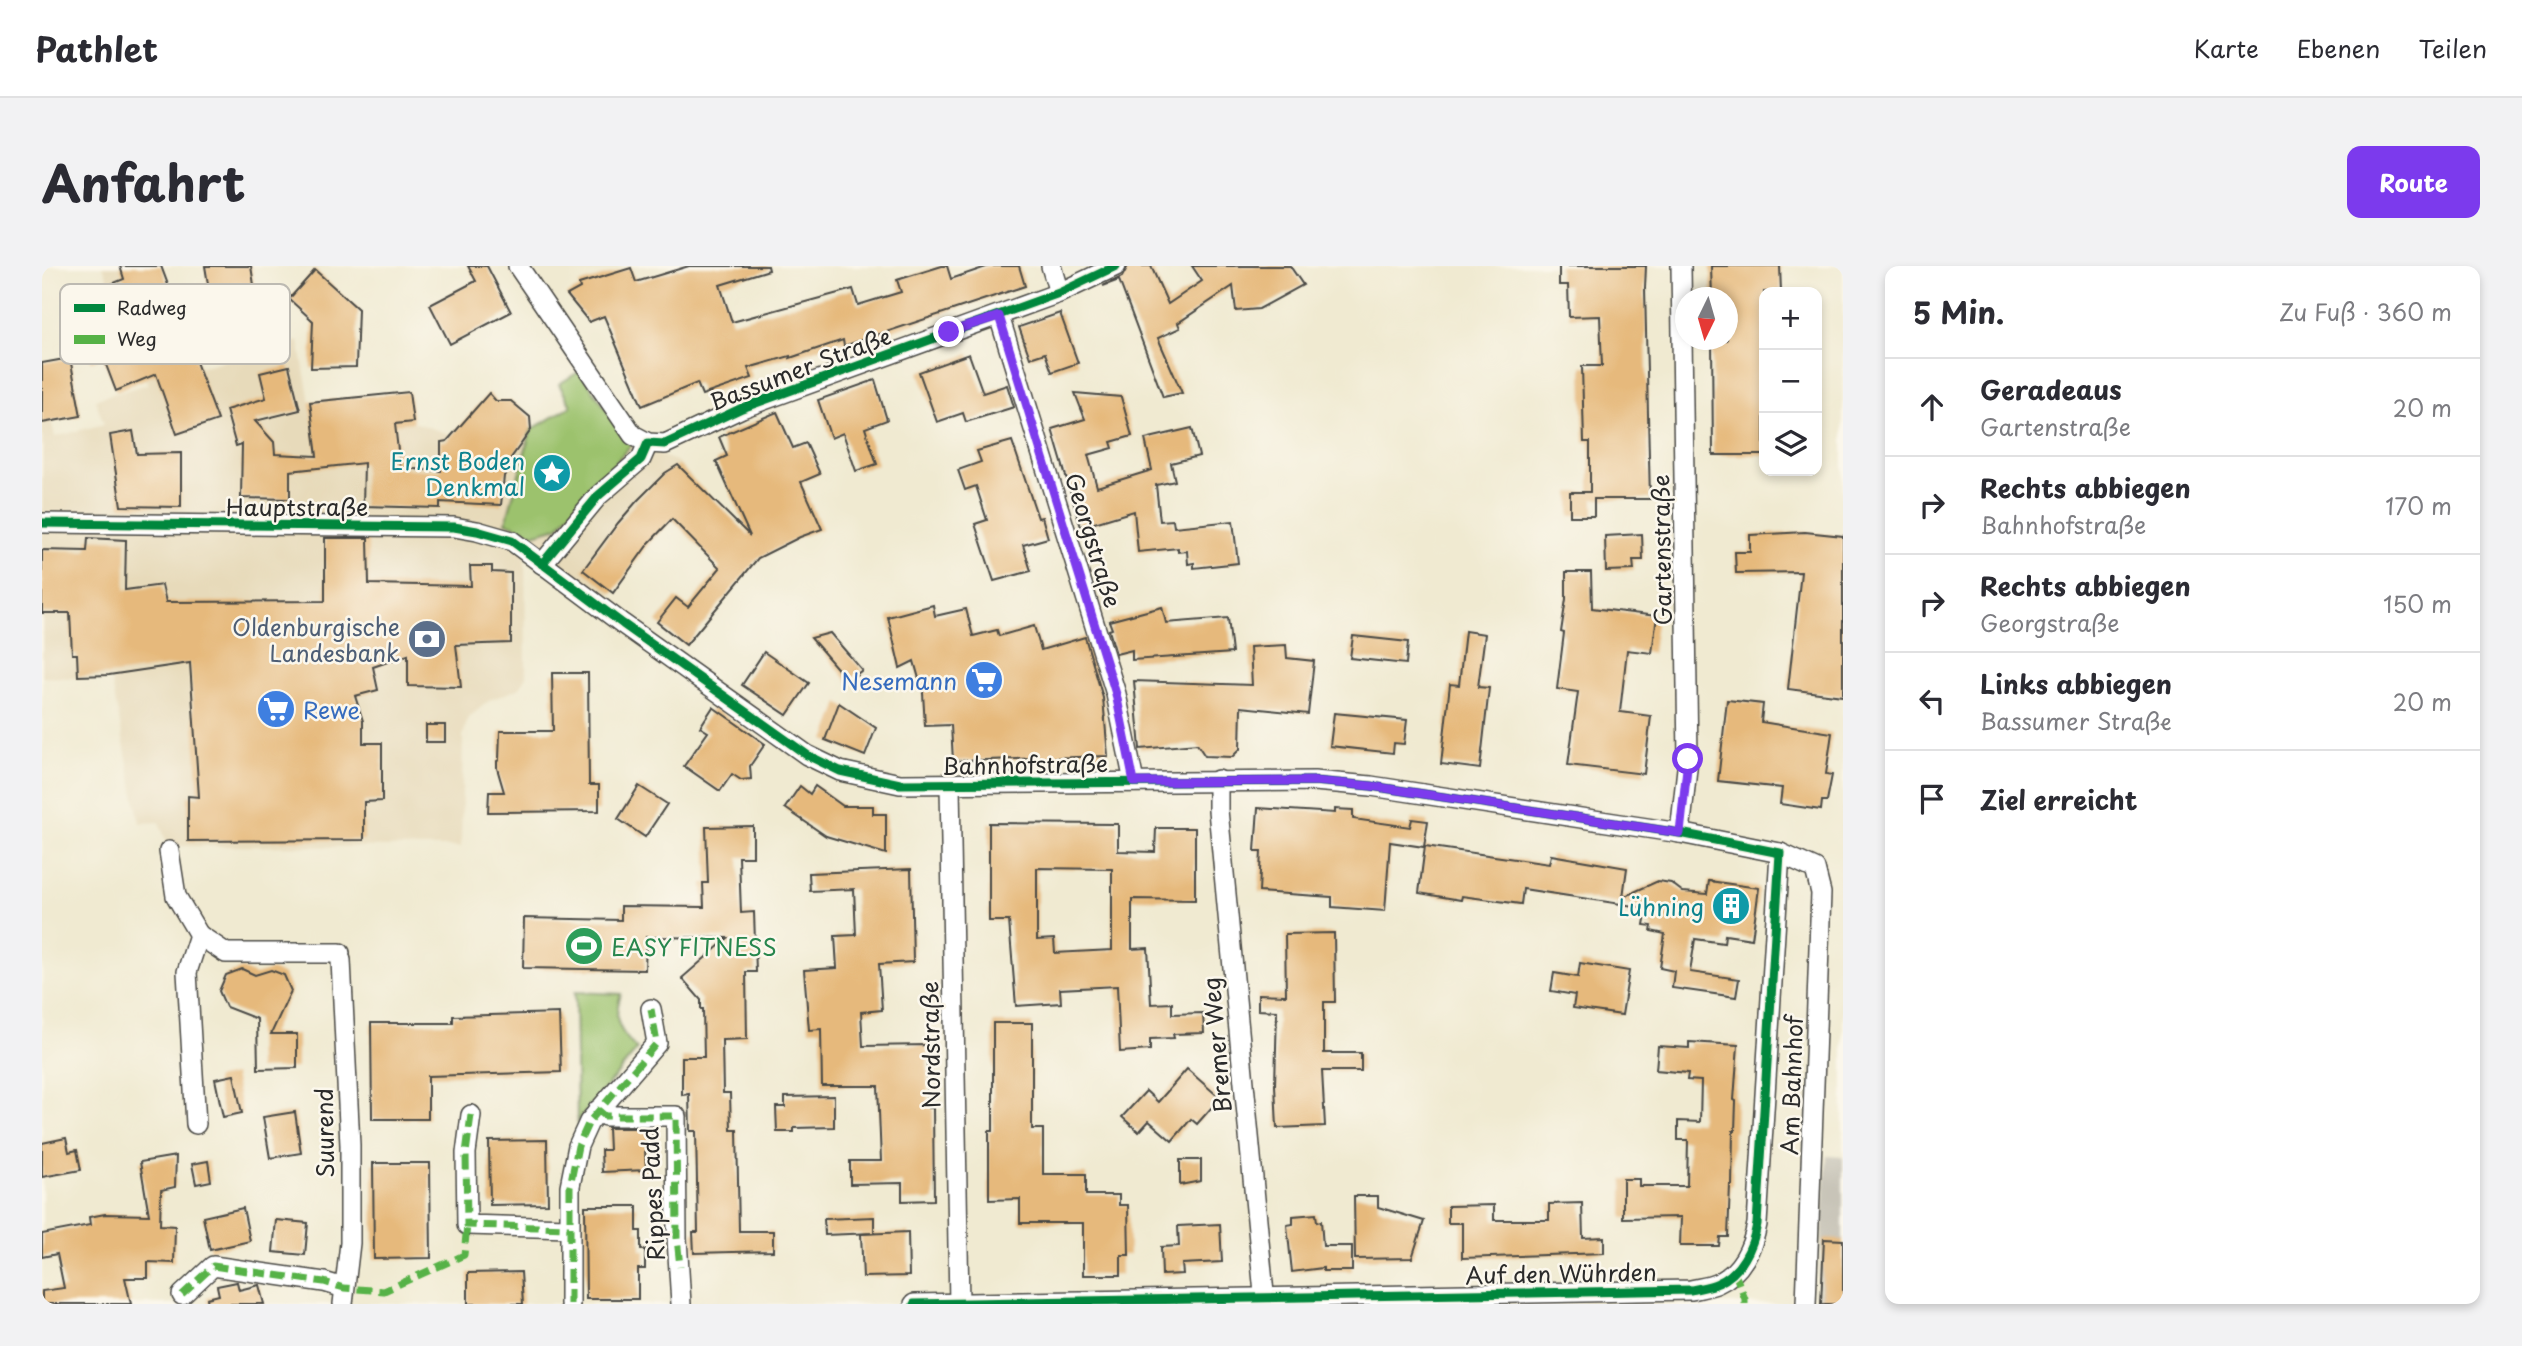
<!DOCTYPE html>
<html lang="de">
<meta charset="utf-8">
<style>
body{margin:0;font-family:"Playpen Sans",sans-serif;background:#f2f2f3;color:#2b2b33}
.controls{position:absolute;right:21px;top:21px;display:grid;overflow:hidden;border-radius:14px;box-shadow:0 4px 10px #0003}
.controls button{width:63px;height:63px;display:grid;place-items:center;padding:0;border:0;border-bottom:2px solid #e1e1e2;background:#fff;color:#2b2b33;font:35px sans-serif}
.compass{position:absolute;left:1633px;top:21px;width:63px;height:63px;border-radius:50%;background:#fff;box-shadow:0 4px 10px #0003;rotate:185deg}
.stop{position:absolute;width:21px;height:21px;margin:-16px;border:5px solid #7c3aed;border-radius:50%;background:#fff}
.stop.end{background:#7c3aed;border-color:#fff;box-shadow:0 2px 7px #0008}
.list{margin:0;padding:0;list-style:none}
h2{display:flex;justify-content:space-between;align-items:center;height:91px;margin:0;padding:0 28px;font-size:30px}
h2 small{font-size:23px;font-weight:400;color:#7c7c81}
.list li{display:grid;grid-template-columns:46px 1fr auto;gap:21px;align-items:center;box-sizing:border-box;height:98px;padding:0 28px;border-top:2px solid #e1e1e2}
.list b{display:block;font-size:26px;white-space:nowrap}
.list p{margin:0;font-size:23px;white-space:nowrap;color:#7c7c81}
.list em{font-size:23px;font-style:normal;color:#7c7c81}
.icon{flex:none;width:38px;height:38px;fill:none;stroke:currentColor;stroke-width:2;stroke-linecap:round;stroke-linejoin:round}
.map{position:relative;flex:none;width:1801px;height:1038px;overflow:hidden;border-radius:14px}
header{display:flex;align-items:center;gap:42px;box-sizing:border-box;height:98px;padding:0 35px;background:#fff;border-bottom:2px solid #e1e1e2}
header strong{font-size:33px}
nav{display:flex;gap:38px;margin-inline-start:auto;font-size:24px}
.intro{display:flex;align-items:center;justify-content:space-between;box-sizing:border-box;height:168px;padding:0 42px}
h1{margin:0;font-size:49px}
.button{padding:18px 32px;border-radius:14px;background:#7c3aed;color:#fff;font-size:24px;font-weight:700}
main{display:flex;gap:42px;padding:0 42px}
aside{flex:1;background:#fff;border-radius:14px;box-shadow:0 4px 10px #0003}
.map>svg:first-child{display:block}
.built{fill:#e7daba}
.industrial{fill:#c8c4b8}
.green{fill:#9cc26d;stroke:#64764c;stroke-width:2}
.building{fill:#e6b97c;fill-rule:evenodd}
.lines{fill:none;stroke-linecap:round;stroke-linejoin:round}
.minor-casing{stroke:#494844;stroke-width:22}
.minor{stroke:#fff;stroke-width:19}
.quiet{stroke:#56b246;stroke-width:7;stroke-dasharray:14 7;stroke-linecap:butt}
.cycleway-casing{stroke:#fbf7ec;stroke-width:13}
.cycleway{stroke:#00873e;stroke-width:9}
.route{stroke:#7c3aed;stroke-width:9}
.labels{text-anchor:middle;dominant-baseline:central;stroke-width:5;stroke-linejoin:round;paint-order:stroke}
.street-label{font-size:23px;fill:#2b2b2b;stroke:#fbf7ec}
.culture-label{font-size:23px;fill:#0d838f;stroke:#fbf7ec;text-anchor:end}
.service-label{font-size:23px;fill:#4e5e75;stroke:#fbf7ec;text-anchor:end}
.shop-label{font-size:23px;fill:#366cbe;stroke:#fbf7ec;text-anchor:end}
.leisure-label{font-size:23px;fill:#27864d;stroke:#fbf7ec;text-anchor:start}
.key{fill:#fbf7ec;stroke:#bdbab2;stroke-width:2}
.key-label{font-size:19px;fill:#2b2b2b}
</style>
<header>
<strong>Pathlet</strong>
<nav><a>Karte</a><a>Ebenen</a><a>Teilen</a></nav>
</header>
<div class="intro"><h1>Anfahrt</h1><a class="button">Route</a></div>
<main>
<div class="map">
<svg width="1801" height="1038" viewBox="0 0 1801 1038">
<rect width="100%" height="100%" fill="#fbf7ec"/>
<filter id="ink" filterUnits="userSpaceOnUse"><feTurbulence type="fractalNoise" baseFrequency=".0143" numOctaves="2"/><feDisplacementMap in="SourceGraphic" scale="14" xChannelSelector="R" yChannelSelector="G"/><feConvolveMatrix kernelMatrix="1 2 1 2 8 2 1 2 1" color-interpolation-filters="sRGB"/></filter>
<filter id="wash" filterUnits="userSpaceOnUse"><feTurbulence type="fractalNoise" baseFrequency=".00686" numOctaves="4" result="noise"/><feDisplacementMap in="SourceGraphic" scale="28" xChannelSelector="R" yChannelSelector="G"/><feGaussianBlur stdDeviation="1.57" result="paint"/><feColorMatrix in="noise" values="0 0 0 0 0 0 0 0 0 0 0 0 0 0 0 0 0 1.4 0 .05"/><feComposite in="paint" operator="in"/></filter>
<g filter="url(#wash)">
<rect width="100%" height="100%" fill="#f0ead1"/>
<polygon class="built" points="61,0 120,0 158,101 257,75 268,136 367,126 371,156 410,169 447,127 454,135 469,135 488,151 489,164 550,225 589,179 634,195 662,225 607,277 566,332 483,282 484,411 478,422 448,434 426,452 421,470 419,581 126,580 117,556 98,557 69,413 0,411 0,109 13,171 62,158 53,133 106,118"/>
<polygon class="industrial" points="1785,890 1801,891 1801,1038 1776,1038"/>
<g class="green">
<polygon points="538,105 589,179 516,261 491,268 464,256 489,164 529,140 517,118"/>
<path d="M533 726 579 728C570 756 577 763 595 784L535 856Z"/>
</g>
<g id="blocks">
<g class="building">
<polygon points="78,0 119,0 134,40 164,33 169,52 140,59 176,154 135,168 114,108 74,125 61,91 49,95 25,36 82,13"/>
<polygon points="163,0 209,0 212,19 207,20 205,24 168,30"/>
<polygon points="426,0 445,0 469,46 408,78 388,39 434,15"/>
<polygon points="647,0 726,0 727,4 678,19 690,56 811,23 816,39 859,26 855,14 900,0 905,0 909,13 947,0 977,0 983,20 802,80 801,74 748,92 748,90 706,102 710,112 660,129 655,117 600,140 562,50 547,56 525,29 538,22 537,18 589,2 594,16"/>
<polygon points="1086,0 1109,0 1126,38 1160,15 1150,0 1248,0 1261,19 1217,43 1194,45 1191,20 1136,57 1138,62 1116,72 1140,127 1121,131 1077,14 1061,20 1080,11"/>
<polygon points="1517,0 1604,0 1603,22 1608,233 1552,233 1552,250 1528,250 1528,226 1548,226 1548,176 1542,176 1540,100 1560,100 1558,50 1527,51 1526,19 1517,19"/>
<polygon points="1669,0 1738,0 1739,26 1722,26 1722,189 1671,189 1670,74 1685,74 1685,32 1670,32"/>
<polygon points="273,4 316,43 314,101 269,102 271,55 247,33"/>
<polygon points="1018,47 1036,97 1010,106 1003,87 988,92 977,61"/>
<polygon points="927,88 941,127 965,119 972,141 924,156 921,147 895,156 877,106"/>
<polygon points="28,92 39,150 0,157 0,97"/>
<polygon points="247,100 258,144 213,155 232,176 233,188 275,190 268,136 367,126 371,156 353,158 358,202 399,205 399,176 405,175 447,127 454,135 469,135 488,151 489,164 469,192 472,195 462,210 459,239 398,236 398,242 321,240 322,197 248,205 248,233 199,232 200,178 194,180 184,144 224,132 218,107"/>
<polygon points="833,114 845,154 823,162 835,198 814,205 801,167 789,172 776,134"/>
<polygon points="1033,127 1079,131 1090,170 1069,176 1071,182 1046,189 1055,221 1110,204 1103,173 1150,162 1157,190 1129,197 1133,215 1114,219 1118,255 1131,254 1132,261 1191,255 1196,297 1152,302 1152,297 1146,298 1145,285 1136,286 1136,282 1096,286 1092,245 1039,261 1010,163 1043,153"/>
<polygon points="735,146 751,182 764,177 778,208 759,216 780,263 758,271 716,292 644,379 615,356 634,332 646,341 678,302 630,253 607,277 571,327 541,304 576,257 595,235 623,207 636,199 708,270 674,195 685,190 677,171"/>
<polygon points="91,165 95,188 139,187 139,241 79,240 68,169"/>
<polygon points="970,175 996,252 1000,251 1006,272 981,279 989,305 952,315 933,258 945,254 934,220 923,224 916,204 939,196 935,185"/>
<polygon points="1763,266 1801,270 1801,430 1746,423 1759,306 1694,307 1693,286 1708,286 1708,269"/>
<polygon points="1600,268 1601,294 1591,294 1592,304 1564,305 1563,270"/>
<polygon points="46,272 84,274 83,324 120,319 124,336 283,335 283,272 326,272 327,318 429,320 428,300 450,300 450,306 469,307 469,377 414,379 419,421 366,420 366,389 331,401 336,424 313,430 321,455 321,477 340,477 340,535 322,536 322,574 146,575 146,530 157,531 148,397 67,409 36,410 35,388 30,388 28,347 0,347 0,284 45,285"/>
<polygon points="1524,306 1549,306 1550,342 1615,350 1610,387 1585,384 1578,446 1609,450 1602,508 1526,499 1536,426 1515,423 1522,367 1519,366 1524,333"/>
<polygon points="891,339 893,350 924,343 931,370 955,364 957,370 992,360 999,384 1043,371 1061,432 1066,490 911,495 909,459 883,460 881,427 872,395 858,402 846,351"/>
<polygon points="1120,341 1124,357 1186,352 1190,387 1090,394 1090,384 1074,388 1067,364 1070,363 1067,355"/>
<polygon points="1423,365 1443,368 1436,421 1447,422 1438,503 1399,498 1408,418 1417,419"/>
<polygon points="788,367 820,404 806,415 769,372"/>
<polygon points="1311,370 1366,376 1364,398 1308,392"/>
<polygon points="1244,379 1245,392 1272,395 1266,448 1199,441 1198,483 1190,491 1163,490 1155,478 1098,483 1092,415 1210,419 1208,381"/>
<polygon points="722,386 767,417 745,449 700,419"/>
<polygon points="510,407 546,407 547,519 557,519 557,545 446,546 447,526 462,526 455,502 455,495 457,494 458,465 511,465"/>
<polygon points="1685,434 1721,438 1719,456 1790,467 1784,508 1790,509 1785,535 1780,535 1779,544 1738,538 1740,522 1676,515"/>
<polygon points="797,437 834,462 823,490 783,474"/>
<polygon points="671,441 723,478 708,500 709,513 699,514 690,508 678,525 642,500 666,466 658,461"/>
<polygon points="1292,447 1365,454 1362,478 1352,477 1351,487 1288,480"/>
<rect x="384" y="459" width="19" height="17"/>
<polygon points="597,520 625,538 603,571 576,553"/>
<polygon points="758,520 768,528 773,520 801,540 831,540 831,548 844,548 844,588 784,570 743,542"/>
<polygon points="1216,542 1293,547 1293,543 1311,544 1311,553 1368,561 1370,553 1386,555 1382,581 1348,576 1343,645 1290,641 1290,631 1217,626 1219,585 1213,585"/>
<path d="M947 557 1076 558V585L1113 586 1114 562H1153V634L1090 633V683L1106 682 1109 738 1130 737V748L1161 747 1162 767 1131 768 1132 772 1108 773V784L1078 786 1075 720 1018 723 1019 737 974 740 967 655H947ZM995 602 1070 603V684L1013 687 1012 673 995 674Z"/>
<polygon points="711,560 711,591 697,591 699,647 712,646 714,706 704,706 705,773 680,774 681,827 688,827 689,864 695,864 697,965 731,965 731,985 652,987 651,966 656,966 654,865 648,865 647,828 640,829 640,791 662,791 661,743 659,743 659,734 640,712 686,672 604,671 603,704 481,702 482,652 579,654 579,640 662,641 661,617 666,617 664,561"/>
<polygon points="1383,580 1507,598 1509,589 1585,602 1581,631 1616,615 1629,617 1641,626 1665,628 1667,615 1717,622 1710,673 1683,669 1682,677 1653,673 1648,706 1697,713 1694,731 1630,722 1632,705 1618,702 1623,668 1609,665 1610,660 1602,659 1605,642 1481,623 1479,638 1420,630 1419,634 1377,627"/>
<polygon points="869,603 871,696 837,698 840,744 819,746 821,780 885,779 886,842 891,842 892,934 860,935 860,917 808,918 808,895 839,895 836,820 780,820 779,763 767,764 762,704 795,702 793,670 814,669 812,623 768,625 767,607"/>
<polygon points="1292,667 1293,736 1282,736 1282,787 1319,787 1319,805 1280,805 1283,860 1235,862 1233,819 1235,745 1216,744 1216,728 1244,729 1243,668"/>
<polygon points="1538,697 1587,705 1580,749 1531,742 1533,729 1509,725 1512,707 1536,711"/>
<polygon points="200,703 213,709 229,704 242,709 249,725 229,768 255,768 255,802 216,803 215,753 184,741 177,725 184,709"/>
<polygon points="517,747 519,806 386,810 386,853 330,853 329,757 411,757 411,750"/>
<polygon points="951,757 990,757 990,863 1001,863 1001,908 1044,908 1044,929 1077,929 1077,939 1086,939 1087,989 1079,989 1079,1009 1041,1009 1041,957 978,957 978,933 947,934 947,865 951,865"/>
<polygon points="1647,776 1696,779 1692,834 1694,835 1693,865 1691,865 1690,919 1688,919 1686,971 1678,971 1677,980 1638,980 1639,951 1581,952 1581,913 1597,913 1597,920 1645,920 1646,874 1636,874 1636,855 1658,856 1659,815 1645,814 1646,807 1614,804 1616,780 1647,782"/>
<polygon points="1145,803 1178,832 1155,858 1149,853 1130,875 1107,855 1097,866 1080,851 1104,825 1116,836"/>
<polygon points="192,809 200,847 181,851 173,813"/>
<polygon points="792,830 792,861 752,862 752,866 735,866 734,841 743,841 743,831"/>
<polygon points="253,846 259,887 228,892 221,851"/>
<polygon points="566,862 610,862 610,882 603,883 604,904 560,906 559,884 567,884"/>
<polygon points="24,872 27,886 35,884 39,904 0,911 0,877"/>
<polygon points="505,874 506,938 448,939 447,875"/>
<polygon points="134,890 133,921 119,924 118,959 133,960 132,997 106,996 106,1012 83,1012 89,1038 0,1038 0,1025 22,1022 15,988 0,991 0,968 48,959 47,951 63,948 107,949 98,896"/>
<polygon points="1138,894 1159,894 1159,915 1138,919"/>
<polygon points="166,895 169,915 154,918 150,898"/>
<polygon points="331,897 388,897 389,992 332,993"/>
<polygon points="1312,930 1336,930 1336,941 1382,955 1370,992 1313,993"/>
<polygon points="1540,937 1541,972 1562,971 1562,987 1420,992 1420,957 1406,957 1406,940 1452,939 1452,954 1507,954 1507,938"/>
<polygon points="543,940 595,940 595,965 599,965 599,984 603,984 603,1003 596,1003 596,1033 544,1033"/>
<polygon points="201,942 208,975 168,984 161,951"/>
<polygon points="1274,948 1275,956 1279,955 1281,980 1310,980 1310,1005 1281,1005 1281,1002 1250,1006 1245,959 1251,958 1251,950"/>
<polygon points="832,951 832,967 783,969 782,953"/>
<polygon points="234,954 266,957 263,989 231,986"/>
<polygon points="1178,958 1180,996 1140,998 1141,1008 1120,1009 1119,981 1137,980 1136,960"/>
<polygon points="866,966 867,1010 821,1011 819,968"/>
<polygon points="1782,973 1801,974 1801,1038 1779,1038"/>
<polygon points="479,1006 481,1038 426,1038 426,1007"/>
<polygon points="195,1016 197,1024 217,1019 222,1038 166,1038 165,1032 177,1029 175,1020"/>
</g>
</g>
</g>
<g filter="url(#ink)">
<use href="#blocks" fill-opacity="0" stroke="#494844" stroke-width="2"/>
<g class="lines">
<defs>
<g id="minor">
<polyline points="476,0 591,169 606,177 623,178 700,142 1017,27 1074,0"/>
<polyline points="1009,0 1017,27"/>
<polyline points="957,50 1074,428 1092,516"/>
<polyline points="0,257 412,261 435,265 470,275 581,358 765,489 798,505 858,518 1272,515 1329,520 1638,567 1738,587 1773,603 1779,627 1764,1038"/>
<polyline points="500,298 556,230 599,193 606,177"/>
<polyline points="1176,514 1176,544 1223,1038"/>
<polyline points="908,519 917,1038"/>
<polyline points="1638,567 1646,493 1639,0"/>
<polyline points="127,585 134,630 157,669"/>
<polyline points="299,694 308,879 308,977 301,1038"/>
<polyline points="556,844 563,850 634,850 635,972 639,1038"/>
<polyline points="429,849 424,887 425,959 527,962"/>
<polyline points="154,858 145,706 157,669 184,687 298,687"/>
<polyline points="140,1029 171,1000 282,1016 302,1022"/>
<polyline points="528,1038 528,920 536,880 547,856 615,777 609,743"/>
<path d="M872 1038 1649 1024C1657 1022 1668 1021 1676 1017 1699 1007 1711 981 1715 958L1738 587"/>
</g>
</defs>
<use href="#minor" class="minor-casing"/>
<use href="#minor" class="minor"/>
<g class="quiet">
<polyline points="556,844 563,850 634,850 635,972 638,1001"/>
<polyline points="429,849 424,887 425,959 527,962"/>
<polyline points="1692,1005 1703,1033 1703,1038"/>
<polyline points="140,1029 171,1000 282,1016 302,1022 342,1025 422,989 425,959"/>
<polyline points="528,1038 528,920 536,880 547,856 615,777 609,743"/>
</g>
<defs>
<g id="cycleway">
<path d="M0 257 412 261 435 265 470 275 581 358 765 489 798 505 858 518 1272 515 1329 520 1638 567 1738 587 1715 958C1711 981 1699 1007 1676 1017 1668 1021 1657 1022 1649 1024L872 1038"/>
<polyline points="500,298 556,230 599,193 606,177 623,178 700,142 1017,27 1074,0"/>
</g>
</defs>
<use href="#cycleway" class="cycleway-casing"/>
<use href="#cycleway" class="cycleway"/>
</g>
</g>
<g class="lines" filter="url(#ink)">
<polyline class="route" points="907,66 957,50 1074,428 1092,516 1272,515 1329,520 1638,567 1646,493"/>
</g>
<defs>
<symbol id="sight-disc" viewBox="-11 -11 22 22"><circle r="9.5" fill="#0f9aa8" stroke="#fbf7ec"/><path d="M0-6L1.8-2.2L6-1.7L2.9 1.2L3.7 5.4L0 3.3L-3.7 5.4L-2.9 1.2L-6-1.7L-1.8-2.2Z" fill="#fff"/></symbol>
<symbol id="bank-disc" viewBox="-11 -11 22 22"><circle r="9.5" fill="#5c6f8a" stroke="#fbf7ec"/><path d="M-6-4H6V4H-6ZM0-2.3a2.3 2.3 0 1 0 0 4.6a2.3 2.3 0 1 0 0-4.6Z" fill="#fff"/></symbol>
<symbol id="supermarket-disc" viewBox="-11 -11 22 22"><circle r="9.5" fill="#3f7fe0" stroke="#fbf7ec"/><path d="M-6-5.5h2.5l.6 2H6L4.5 2H-2.5L-4.4-4H-6ZM-1.5 3.2a1.3 1.3 0 1 0 .1 0ZM3 3.2a1.3 1.3 0 1 0 .1 0Z" fill="#fff"/></symbol>
<symbol id="building-disc" viewBox="-11 -11 22 22"><circle r="9.5" fill="#0f9aa8" stroke="#fbf7ec"/><path d="M-4-6H4V6H1V3H-1V6H-4ZM-2.5-4.3h1.7v1.8h-1.7ZM.8-4.3h1.7v1.8H.8ZM-2.5-1h1.7V.8h-1.7ZM.8-1h1.7V.8H.8Z" fill="#fff"/></symbol>
<symbol id="stadium-disc" viewBox="-11 -11 22 22"><circle r="9.5" fill="#2e9e5b" stroke="#fbf7ec"/><path d="M0-5a6.5 5 0 1 0 0 10a6.5 5 0 1 0 0-10ZM-3.5-1.8h7v3.6h-7Z" fill="#fff"/></symbol>
</defs>
<g fill-rule="evenodd">
<use href="#sight-disc" x="488" y="185" width="44" height="44"/>
<use href="#bank-disc" x="363" y="351" width="44" height="44"/>
<use href="#supermarket-disc" x="920" y="392" width="44" height="44"/>
<use href="#supermarket-disc" x="212" y="421" width="44" height="44"/>
<use href="#building-disc" x="1667" y="618" width="44" height="44"/>
<use href="#stadium-disc" x="520" y="658" width="44" height="44"/>
</g>
<g class="labels">
<g class="street-label">
<text transform="translate(758 102) rotate(-21)">Bassumer Straße</text>
<text x="255" y="240">Hauptstraße</text>
<text transform="translate(1052 274) rotate(73)">Georgstraße</text>
<text transform="translate(1619 284) rotate(-91)">Gartenstraße</text>
<text transform="translate(983 498) rotate(-1)">Bahnhofstraße</text>
<text transform="translate(888 779) rotate(-91)">Nordstraße</text>
<text transform="translate(1174 779) rotate(-95)">Bremer Weg</text>
<text transform="translate(1749 819) rotate(-88)">Am Bahnhof</text>
<text transform="translate(282 867) rotate(-91)">Suurend</text>
<text transform="translate(610 928) rotate(-93)">Rippes Padd</text>
<text transform="translate(1519 1007) rotate(-1)">Auf den Wührden</text>
</g>
<g class="culture-label">
<text x="483" y="194">Ernst Boden<tspan x="483" dy="26">Denkmal</tspan></text>
<text x="1662" y="640">Lühning</text>
</g>
<g class="service-label">
<text x="358" y="360">Oldenburgische<tspan x="358" dy="26">Landesbank</tspan></text>
</g>
<g class="shop-label">
<text x="915" y="414">Nesemann</text>
<text x="261" y="443" text-anchor="start">Rewe</text>
</g>
<g class="leisure-label">
<text x="569" y="680">EASY FITNESS</text>
</g>
</g>
<rect x="18" y="18" width="230" height="80" rx="10" class="key"/>
<rect x="32" y="38" width="31" height="8" fill="#00873e"/>
<rect x="32" y="69" width="31" height="9" fill="#56b246"/>
<g class="key-label">
<text x="75" y="49">Radweg</text>
<text x="75" y="80">Weg</text>
</g>
</svg>
<div class="controls">
<button>+</button>
<button>−</button>
<button><svg class="icon" aria-label="layers" viewBox="0 0 24 24"><path d="M12 4l9 5-9 5-9-5zM3 14l9 5 9-5"/></svg></button>
</div>
<svg class="compass" viewBox="-18 -18 36 36"><path d="M0-13l5 13h-10z" fill="#e53935"/><path d="M0 13l5-13h-10z" fill="#7c7c81"/></svg>
<div class="stop" style="left:1646px;top:493px"></div>
<div class="stop end" style="left:907px;top:66px"></div>
</div>
<aside>
<h2>5 Min.<small>Zu Fuß · 360 m</small></h2>
<ul class="list">
<li><svg class="icon" aria-label="ahead" viewBox="0 0 24 24"><path d="M12 20V5M6 11l6-6 6 6"/></svg><div><b>Geradeaus</b><p>Gartenstraße</p></div><em>20 m</em></li>
<li><svg class="icon" aria-label="right" viewBox="0 0 24 24"><path d="M7 20v-9h11M14 6l5 5-5 5"/></svg><div><b>Rechts abbiegen</b><p>Bahnhofstraße</p></div><em>170 m</em></li>
<li><svg class="icon" aria-label="right" viewBox="0 0 24 24"><path d="M7 20v-9h11M14 6l5 5-5 5"/></svg><div><b>Rechts abbiegen</b><p>Georgstraße</p></div><em>150 m</em></li>
<li><svg class="icon" aria-label="left" viewBox="0 0 24 24"><path d="M17 20v-9H6M10 6l-5 5 5 5"/></svg><div><b>Links abbiegen</b><p>Bassumer Straße</p></div><em>20 m</em></li>
<li><svg class="icon" aria-label="arrive" viewBox="0 0 24 24"><path d="M6 21V4h12l-3 4 3 4H6"/></svg><div><b>Ziel erreicht</b></div></li>
</ul>
</aside>
</main>
